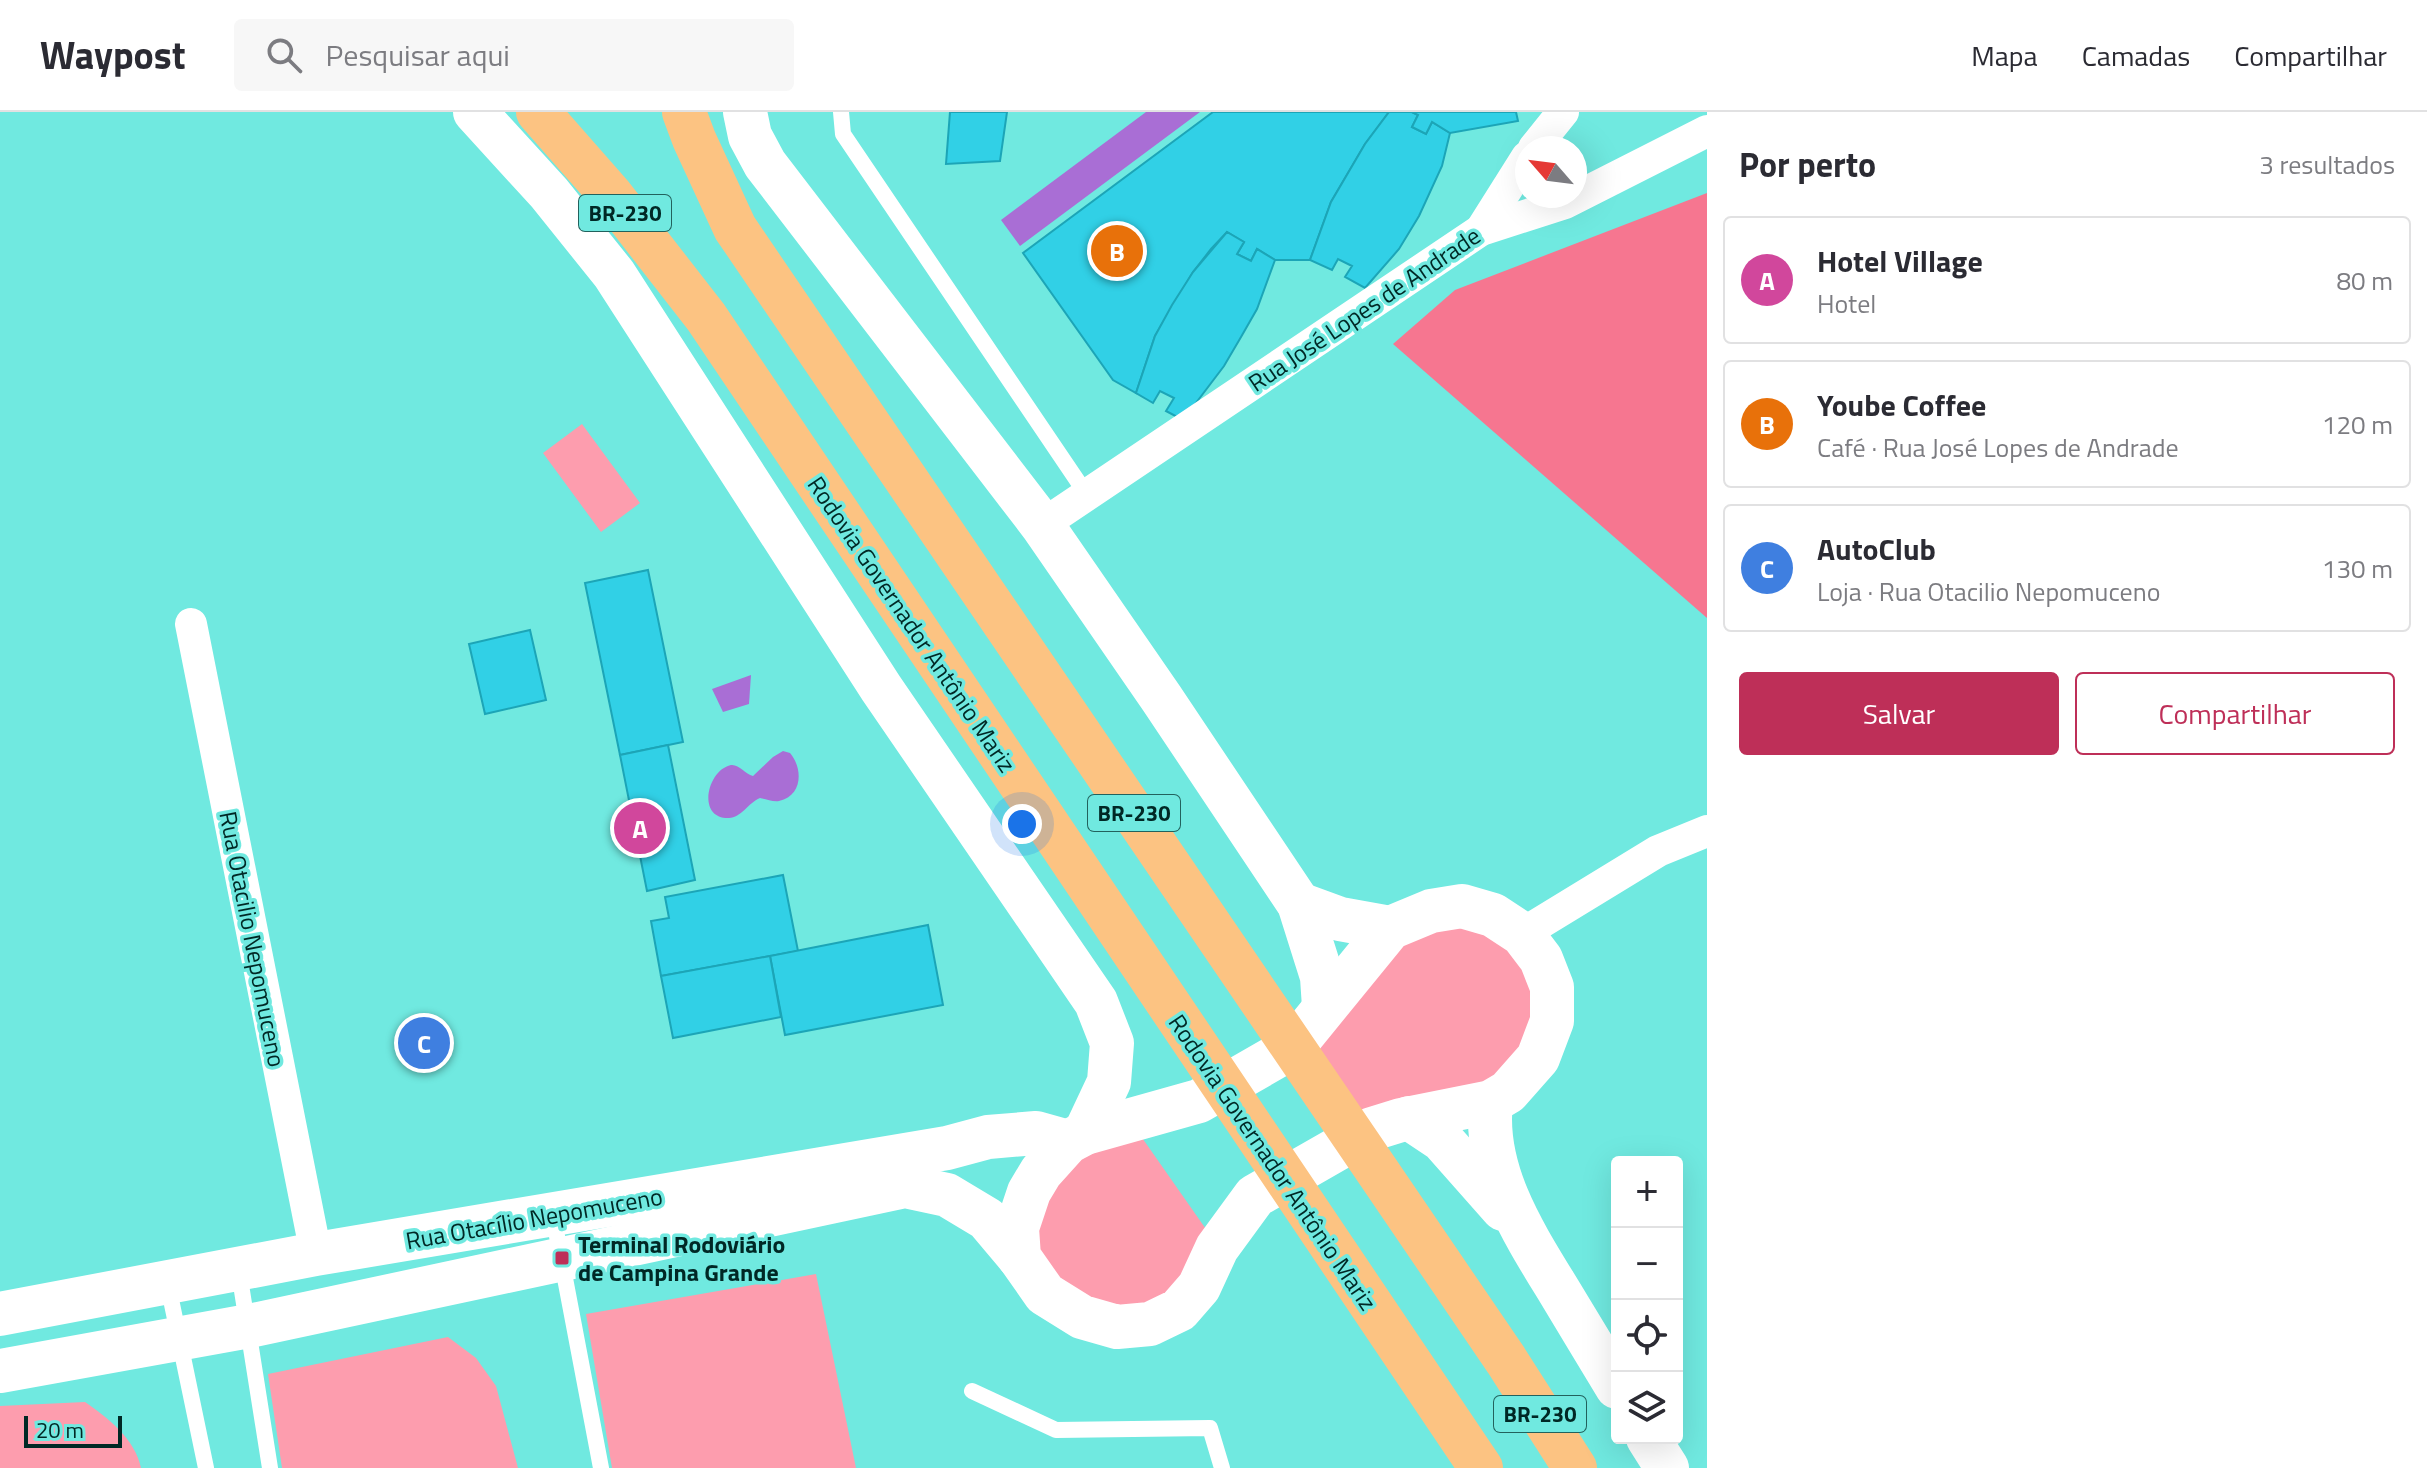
<!DOCTYPE html>
<html lang="pt">
<meta charset="utf-8">
<style>
body{margin:0;font-family:"Titillium Web",sans-serif;background:#f7f7f7;color:#2b2b33}
.controls{position:absolute;right:24px;bottom:24px;display:grid;overflow:hidden;border-radius:8px;box-shadow:0 8px 32px #0002}
.controls button{width:72px;height:72px;display:grid;place-items:center;padding:0;border:0;border-bottom:2px solid #e1e1e2;background:#fff;color:#2b2b33;font:40px sans-serif}
.compass{position:absolute;left:1515px;top:24px;width:72px;height:72px;border-radius:50%;background:#fff;box-shadow:0 8px 32px #0002;rotate:298deg}
.scale{position:absolute;left:24px;bottom:20px;width:98px;box-sizing:border-box;padding-left:8px;border:4px solid #002825;border-top:0;font-size:22px;line-height:28px;white-space:nowrap;color:#002825;-webkit-text-stroke:6px #70e9e0;paint-order:stroke}
.you{position:absolute;left:1022px;top:712px;width:28px;height:28px;margin:-20px;border:6px solid #fff;border-radius:50%;background:#1a73e8;box-shadow:0 0 0 12px #1a73e833}
.badge{display:grid;place-items:center;width:52px;height:52px;border-radius:50%;background:#be2f58;color:#fff;font-size:26px;font-weight:700}
.pin{position:absolute;translate:-50% -50%;border:4px solid #fff;box-shadow:0 2px 8px #0006}
.list{margin:0;padding:0;list-style:none}
h2{display:flex;justify-content:space-between;align-items:center;height:104px;margin:0;padding:0 32px;font-size:34px}
h2 small{font-size:26px;font-weight:400;color:#7c7c81}
.list li{display:grid;grid-template-columns:52px 1fr auto;gap:24px;align-items:center;box-sizing:border-box;height:128px;margin:0 16px 16px;padding:0 16px;border:2px solid #e1e1e2;border-radius:8px}
.list b{display:block;font-size:30px;white-space:nowrap}
.list p{margin:0;font-size:26px;white-space:nowrap;color:#7c7c81}
.list em{font-size:26px;font-style:normal;color:#7c7c81}
.actions{display:flex;gap:16px;padding:24px 32px}
.actions a{flex:1;padding:18px 0;border:2px solid #be2f58;border-radius:8px;text-align:center;font-size:28px;color:#be2f58}
.actions .main{background:#be2f58;color:#fff}
.icon{flex:none;width:44px;height:44px;fill:none;stroke:currentColor;stroke-width:2;stroke-linecap:round;stroke-linejoin:round}
.map{position:relative;flex:none;width:1707px;height:1356px;overflow:hidden}
header{display:flex;align-items:center;gap:48px;box-sizing:border-box;height:112px;padding:0 40px;background:#fff;border-bottom:2px solid #e1e1e2}
header strong{font-size:38px}
nav{display:flex;gap:44px;margin-inline-start:auto;font-size:28px}
.search{width:560px;height:72px;background:#f7f7f7;display:flex;align-items:center;gap:20px;box-sizing:border-box;padding:0 28px;border-radius:8px;color:#7c7c81;font-size:30px}
main{display:flex}
aside{flex:1;background:#fff}
.map>svg:first-child{display:block}
.green{fill:#fd9dae}
.forest{fill:#f67690}
.water{fill:#a96ed5}
.building{fill:#31d0e6;stroke:#1ca5b7;stroke-width:2}
.lines{fill:none;stroke-linecap:round;stroke-linejoin:round}
.lane{stroke:#fff;stroke-width:16}
.street{stroke:#fff;stroke-width:32}
.secondary{stroke:#fff;stroke-width:44}
.highway{stroke:#fcc382;stroke-width:44}
.poi-dot{fill:#be2f58;stroke:#70e9e0;stroke-width:3}
.labels{text-anchor:middle;dominant-baseline:central;stroke-width:7;stroke-linejoin:round;paint-order:stroke}
.shield{fill:#70e9e0;stroke:#22625d;stroke-width:2}
.shield-label{font-size:22px;font-weight:bold;fill:#002825}
.street-label{font-size:24px;fill:#002825;stroke:#70e9e0}
.poi-label{font-size:24px;font-weight:bold;fill:#002825;stroke:#70e9e0;text-anchor:start}
</style>
<header>
<strong>Waypost</strong>
<div class="search"><svg class="icon" aria-label="search" viewBox="0 0 24 24"><circle cx="10" cy="10" r="6"/><path d="M15 15l6 6"/></svg>Pesquisar aqui</div>
<nav><a>Mapa</a><a>Camadas</a><a>Compartilhar</a></nav>
</header>
<main>
<div class="map">
<svg width="1707" height="1356" viewBox="0 0 1707 1356">
<rect width="100%" height="100%" fill="#70e9e0"/>
<g class="green">
<polygon points="582,312 640,391 601,420 543,341"/>
<polygon points="1472,812 1506,827 1536,863 1543,902 1502,968 1357,1004 1312,929 1380,844 1432,815"/>
<polygon points="1138,1020 1208,1120 1177,1184 1127,1200 1077,1187 1032,1131 1033,1096 1079,1038"/>
<polygon points="816,1162 856,1356 612,1356 586,1202"/>
<polygon points="448,1225 476,1246 496,1274 518,1356 282,1356 268,1262"/>
<path d="M85 1290C108 1306 135 1327 141 1356H0V1294Z"/>
</g>
<polygon class="forest" points="1707,81 1707,506 1393,232 1455,178"/>
<g class="water">
<polygon points="1146,0 1200,0 1020,134 1001,108"/>
<polygon points="751,563 749,592 723,600 712,577"/>
<path d="M783 639 790 641C803 656 803 684 779 689 773 690 766 687 760 686 748 691 741 706 729 706 696 707 707 658 731 653 739 652 745 662 753 664L773 645Z"/>
</g>
<g class="building">
<polygon points="950,0 1007,0 1000,49 946,52"/>
<polygon points="1213,0 1389,0 1365,32 1331,90 1310,148 1275,148 1257,137 1251,149 1237,142 1244,130 1227,120 1211,137 1193,160 1155,224 1136,281 1113,268 1023,141"/>
<polygon points="1389,0 1412,0 1418,3 1412,15 1426,22 1432,10 1450,21 1442,54 1419,104 1399,137 1365,176 1345,165 1352,154 1338,147 1332,158 1310,148 1331,90 1365,32"/>
<polygon points="1412,0 1516,0 1518,9 1450,21 1432,10 1426,22 1412,15 1418,3"/>
<polygon points="1227,120 1244,130 1237,142 1251,149 1257,137 1275,148 1257,197 1241,225 1224,254 1183,308 1166,299 1174,286 1160,279 1153,291 1136,281 1155,224 1172,193 1193,160"/>
<polygon points="648,458 683,630 620,643 585,471"/>
<polygon points="530,518 546,588 485,602 469,532"/>
<polygon points="668,633 695,768 647,779 620,643"/>
<polygon points="783,763 798,839 661,864 651,809 669,806 665,785"/>
<polygon points="928,813 943,893 785,923 770,844"/>
<polygon points="770,844 781,905 673,926 661,864"/>
</g>
<g class="lines">
<g class="lane">
<polyline points="841,0 843,22 1087,383"/>
<polyline points="553,1103 601,1356"/>
<polyline points="239,1160 270,1356"/>
<polyline points="168,1173 206,1356"/>
<polyline points="972,1279 1056,1318 1210,1316 1222,1356"/>
</g>
<g class="street">
<polyline points="1534,36 1563,0"/>
<polyline points="1481,118 1527,45"/>
<polyline points="1042,413 1481,118 1565,91 1707,19"/>
<polyline points="191,512 316,1142"/>
<polyline points="1522,822 1658,739 1707,719"/>
</g>
<g class="secondary">
<polyline points="475,0 549,81 614,162 881,576 1096,890 1112,931 1109,970 1085,1021"/>
<polyline points="745,0 750,24 765,52 1042,413 1162,587 1299,792 1322,865 1324,895"/>
<polyline points="1299,792 1340,807 1390,816"/>
<polygon points="1462,794 1493,803 1522,822 1541,847 1552,875 1552,909 1538,946 1508,980 1491,990 1401,1008 1372,1017 1255,1084 1217,1136 1199,1175 1179,1198 1150,1212 1117,1215 1082,1205 1045,1182 1019,1145 1017,1116 1029,1080 1041,1060 1068,1030 1085,1021 1199,989 1293,935 1390,816 1431,799"/>
<path d="M1491 990C1483 1059 1524 1122 1559 1179 1578 1211 1598 1243 1617 1275"/>
<polyline points="1409,1006 1442,1028 1503,1097"/>
<polyline points="0,1202 316,1142 947,1036 988,1025 1036,1021 1068,1030"/>
<polyline points="0,1259 249,1214 905,1074 947,1083 987,1107 1019,1145"/>
<polyline points="1648,1326 1667,1356"/>
</g>
<g class="highway">
<polyline points="538,0 611,83 706,205 1481,1356"/>
<polyline points="684,0 694,27 735,116 1506,1248 1575,1356"/>
</g>
</g>
<rect class="poi-dot" x="554" y="1138" width="16" height="16" rx="4"/>
<g class="labels">
<g class="shield">
<rect x="579" y="83" width="92" height="36" rx="6"/>
<rect x="1088" y="683" width="92" height="36" rx="6"/>
<rect x="1494" y="1284" width="92" height="36" rx="6"/>
</g>
<g class="shield-label">
<text x="625" y="101">BR-230</text>
<text x="1134" y="701">BR-230</text>
<text x="1540" y="1302">BR-230</text>
</g>
<g class="street-label">
<text transform="translate(1364 197) rotate(-34)">Rua José Lopes de Andrade</text>
<text transform="translate(912 512) rotate(56)">Rodovia Governador Antônio Mariz</text>
<text transform="translate(253 827) rotate(79)">Rua Otacilio Nepomuceno</text>
<text transform="translate(1273 1050) rotate(56)">Rodovia Governador Antônio Mariz</text>
<text transform="translate(534 1106) rotate(-10)">Rua Otacílio Nepomuceno</text>
</g>
<g class="poi-label">
<text x="578" y="1132">Terminal Rodoviário<tspan x="578" dy="28">de Campina Grande</tspan></text>
</g>
</g>
</svg>
<div class="controls">
<button>+</button>
<button>−</button>
<button><svg class="icon" aria-label="locate" viewBox="0 0 24 24"><circle cx="12" cy="12" r="6"/><path d="M12 2v4M12 18v4M2 12h4M18 12h4"/></svg></button>
<button><svg class="icon" aria-label="layers" viewBox="0 0 24 24"><path d="M12 4l9 5-9 5-9-5zM3 14l9 5 9-5"/></svg></button>
</div>
<svg class="compass" viewBox="-18 -18 36 36"><path d="M0-13l5 13h-10z" fill="#e53935"/><path d="M0 13l5-13h-10z" fill="#7c7c81"/></svg>
<div class="scale">20 m</div>
<div class="you"></div>
<div class="pin badge" style="left:640px;top:716px;background:#d1479c">A</div>
<div class="pin badge" style="left:1117px;top:139px;background:#e8710a">B</div>
<div class="pin badge" style="left:424px;top:931px;background:#3f7fe0">C</div>
</div>
<aside>
<h2>Por perto<small>3 resultados</small></h2>
<ul class="list">
<li><span class="badge" style="background:#d1479c">A</span><div><b>Hotel Village</b><p>Hotel</p></div><em>80 m</em></li>
<li><span class="badge" style="background:#e8710a">B</span><div><b>Yoube Coffee</b><p>Café · Rua José Lopes de Andrade</p></div><em>120 m</em></li>
<li><span class="badge" style="background:#3f7fe0">C</span><div><b>AutoClub</b><p>Loja · Rua Otacilio Nepomuceno</p></div><em>130 m</em></li>
</ul>
<div class="actions"><a class="main">Salvar</a><a>Compartilhar</a></div>
</aside>
</main>
